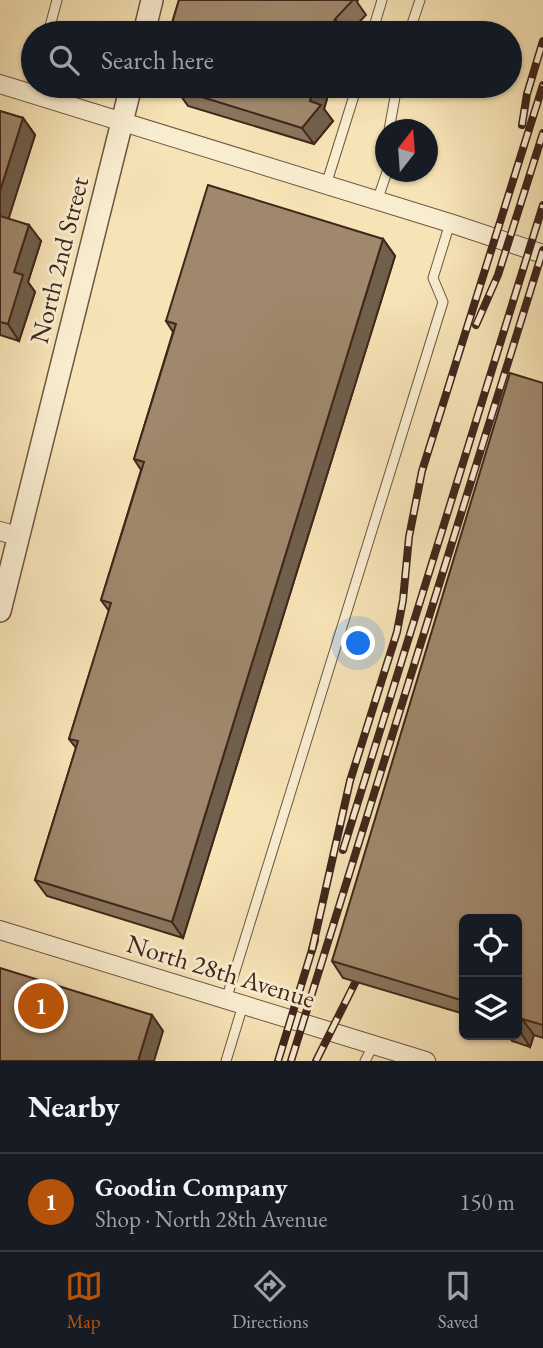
<!DOCTYPE html>
<meta charset="utf-8">
<style>
body{margin:0;font-family:"EB Garamond",serif;background:#20242c;color:#f1f3f6}
.controls{position:absolute;right:21px;bottom:21px;display:grid;overflow:hidden;border-radius:10px;box-shadow:0 2px 5px #0004}
.controls button{width:63px;height:63px;display:grid;place-items:center;padding:0;border:0;border-bottom:2px solid #363941;background:#171b24;color:#f1f3f6;font:35px sans-serif}
.compass{position:absolute;left:375px;top:119px;width:63px;height:63px;border-radius:50%;background:#171b24;box-shadow:0 2px 5px #0004;rotate:17deg}
.you{position:absolute;left:359px;top:644px;width:24px;height:24px;margin:-18px;border:5px solid #fff;border-radius:50%;background:#1a73e8;box-shadow:0 0 0 10px #1a73e833}
.badge{display:grid;place-items:center;width:46px;height:46px;border-radius:50%;background:#b45309;color:#fff;font-size:23px;font-weight:700}
.pin{position:absolute;translate:-50% -50%;border:4px solid #fff;box-shadow:0 2px 7px #0006}
.list{margin:0;padding:0;list-style:none}
h2{display:flex;justify-content:space-between;align-items:center;height:91px;margin:0;padding:0 28px;font-size:30px}
h2 small{font-size:23px;font-weight:400;color:#9ea1a6}
.list li{display:grid;grid-template-columns:46px 1fr auto;gap:21px;align-items:center;box-sizing:border-box;height:98px;padding:0 28px;border-top:2px solid #363941}
.list b{display:block;font-size:26px;white-space:nowrap}
.list p{margin:0;font-size:23px;white-space:nowrap;color:#9ea1a6}
.list em{font-size:23px;font-style:normal;color:#9ea1a6}
.icon{flex:none;width:38px;height:38px;fill:none;stroke:currentColor;stroke-width:2;stroke-linecap:round;stroke-linejoin:round}
.map{position:relative;flex:none;width:543px;height:1061px;overflow:hidden}
.search{position:absolute;background:#171b24;box-shadow:0 2px 5px #0004;left:21px;right:21px;top:21px;height:77px;display:flex;align-items:center;gap:18px;box-sizing:border-box;padding:0 24px;border-radius:38px;color:#9ea1a6;font-size:26px}
.sheet{height:189px;background:#171b24}
nav{display:flex;justify-content:space-around;align-items:center;box-sizing:border-box;height:98px;border-top:2px solid #363941;background:#171b24;font-size:19px;color:#9ea1a6}
nav a{display:grid;justify-items:center;gap:4px}
nav .on{color:#b45309}
.map>svg:first-child{display:block}
.lines{fill:none;stroke-linecap:round;stroke-linejoin:round}
.service-casing{stroke:#6e5542;stroke-width:11}
.minor-casing{stroke:#6e5542;stroke-width:20}
.tertiary-casing{stroke:#6e5542;stroke-width:24}
.service{stroke:#f9edd0;stroke-width:9}
.minor{stroke:#f9edd0;stroke-width:18}
.tertiary{stroke:#f9edd0;stroke-width:21}
.rail-casing{stroke:#41261b;stroke-width:8}
.rail{stroke:#f9edd0;stroke-width:5;stroke-dasharray:16;stroke-linecap:butt}
.wall{fill:#89755d;stroke:#41261b;stroke-width:2}
.shaded-wall{fill:#6f5f4c;stroke:#41261b;stroke-width:2}
.building{fill:#9f886c;stroke:#41261b;stroke-width:2}
.labels{text-anchor:middle;dominant-baseline:central;stroke-width:6;stroke-linejoin:round;paint-order:stroke}
.street-label{font-size:26px;fill:#41261b;stroke:#f9edd0}
</style>
<div class="map">
<svg width="543" height="1061" viewBox="0 0 543 1061">
<rect width="100%" height="100%" fill="#f6e3b6"/>
<filter id="stains"><feTurbulence type="fractalNoise" baseFrequency=".00286" numOctaves="4"/><feColorMatrix values="0 0 0 0 .2 0 0 0 0 .09 0 0 0 0 .02 0 0 0 .5 -.17"/></filter>
<radialGradient id="worn" r=".72"><stop offset=".6" stop-color="#630" stop-opacity="0"/><stop offset="1" stop-color="#630" stop-opacity=".3"/></radialGradient>
<g class="lines">
<defs>
<g id="service">
<polyline points="49,30 57,0"/>
<polyline points="372,33 382,0"/>
<polyline points="409,33 420,0"/>
<polyline points="389,130 397,86"/>
<polyline points="326,185 357,86"/>
<polyline points="377,201 387,172"/>
<polyline points="226,1000 443,302 433,278 450,223"/>
<polyline points="226,1061 243,1005"/>
<polyline points="365,1061 373,1046"/>
</g>
<g id="minor">
<polyline points="0,84 450,223 543,254"/>
<polyline points="0,531 17,536"/>
<polyline points="0,930 426,1061"/>
</g>
<g id="tertiary">
<polyline points="144,33 152,0"/>
<polyline points="0,611 131,86"/>
</g>
</defs>
<use href="#service" class="service-casing"/>
<use href="#minor" class="minor-casing"/>
<use href="#tertiary" class="tertiary-casing"/>
<use href="#service" class="service"/>
<use href="#minor" class="minor"/>
<use href="#tertiary" class="tertiary"/>
<defs>
<g id="rail">
<polyline points="522,125 527,94 543,41"/>
<polyline points="476,325 498,275 543,133"/>
<polyline points="343,850 543,205"/>
<polyline points="312,950 350,781 397,632 403,600 409,537 422,471 543,85"/>
<polyline points="278,1061 315,940"/>
<polyline points="291,1061 543,250"/>
<polyline points="316,1061 356,981"/>
</g>
</defs>
<use href="#rail" class="rail-casing"/>
<use href="#rail" class="rail"/>
</g>
<g class="wall">
<polygon points="179,0 358,0 357,2 366,15 349,33 169,33"/>
<polygon points="177,86 334,86 329,92 324,109 333,121 314,144 188,106 176,89"/>
<polygon points="0,111 23,118 35,135 8,218 41,241 28,282 35,292 19,341 0,335"/>
<polygon points="383,239 395,256 183,938 47,896 35,880 76,748 69,739 109,611 101,600 141,470 134,459 173,332 166,321"/>
<polygon points="543,383 543,1038 534,1035 530,1047 512,1041 508,1035 517,1035 517,919 464,919 464,1014 343,978 332,961"/>
</g>
<g class="shaded-wall">
<polygon points="335,19 345,33 330,33"/>
<polygon points="314,86 334,86 329,92 324,109 333,121 314,144 302,128"/>
<polygon points="23,118 35,135 5,230 0,224 0,191"/>
<polygon points="29,225 41,241 28,282 35,292 19,341 8,324 14,272"/>
<polygon points="383,239 395,256 183,938 172,922"/>
<polygon points="152,1015 163,1031 154,1061 138,1061"/>
<polygon points="522,1019 534,1035 530,1047 519,1030"/>
</g>
<g class="building">
<polygon points="179,0 353,0 335,19 330,33 169,33"/>
<polygon points="177,86 314,86 310,101 321,105 302,128 176,89"/>
<polygon points="0,111 23,118 0,191"/>
<polygon points="208,185 383,239 172,922 35,880 78,741 69,739 111,603 101,600 144,462 134,459 176,324 166,321"/>
<polygon points="0,216 29,225 14,272 23,275 8,324 0,322"/>
<polygon points="510,373 543,383 543,1025 522,1019 519,1030 517,1029 517,919 464,919 464,1001 332,961"/>
<polygon points="0,968 152,1015 138,1061 0,1061"/>
</g>
<g class="labels">
<g class="street-label">
<text transform="translate(59 260) rotate(-76)">North 2nd Street</text>
<text transform="translate(221 971) rotate(17)">North 28th Avenue</text>
</g>
</g>
<rect width="100%" height="100%" filter="url(#stains)"/>
<rect width="100%" height="100%" fill="url(#worn)"/>
</svg>
<div class="controls">
<button><svg class="icon" aria-label="locate" viewBox="0 0 24 24"><circle cx="12" cy="12" r="6"/><path d="M12 2v4M12 18v4M2 12h4M18 12h4"/></svg></button>
<button><svg class="icon" aria-label="layers" viewBox="0 0 24 24"><path d="M12 4l9 5-9 5-9-5zM3 14l9 5 9-5"/></svg></button>
</div>
<svg class="compass" viewBox="-18 -18 36 36"><path d="M0-13l5 13h-10z" fill="#e53935"/><path d="M0 13l5-13h-10z" fill="#9ea1a6"/></svg>
<div class="you"></div>
<div class="pin badge" style="left:41px;top:1006px">1</div>
<div class="search"><svg class="icon" aria-label="search" viewBox="0 0 24 24"><circle cx="10" cy="10" r="6"/><path d="M15 15l6 6"/></svg>Search here</div>
</div>
<section class="sheet">
<h2>Nearby<small></small></h2>
<ul class="list">
<li><span class="badge">1</span><div><b>Goodin Company</b><p>Shop · North 28th Avenue</p></div><em>150 m</em></li>
</ul>
</section>
<nav>
<a class="on"><svg class="icon" aria-label="map" viewBox="0 0 24 24"><path d="M3 6l6-2 6 2 6-2v14l-6 2-6-2-6 2zM9 4v14M15 6v14"/></svg>Map</a>
<a><svg class="icon" aria-label="directions" viewBox="0 0 24 24"><path d="M12 3l9 9-9 9-9-9zM9 14v-3h6M13 9l2 2-2 2"/></svg>Directions</a>
<a><svg class="icon" aria-label="saved" viewBox="0 0 24 24"><path d="M7 4h10v16l-5-4-5 4z"/></svg>Saved</a>
</nav>
